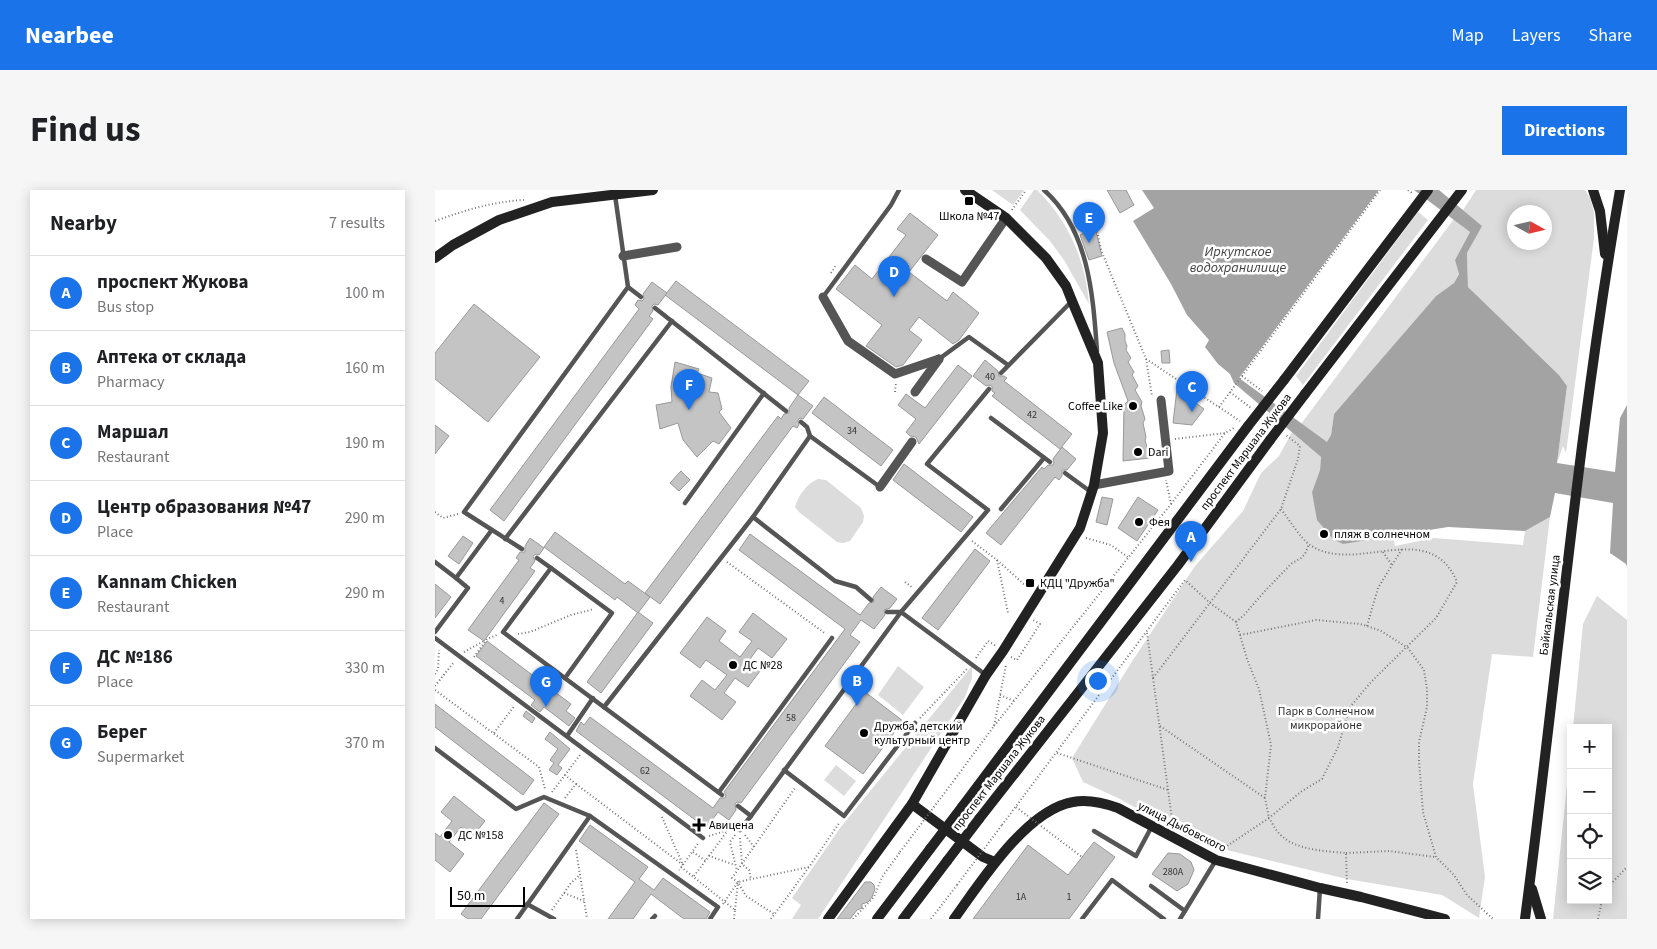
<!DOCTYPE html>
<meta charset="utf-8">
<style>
body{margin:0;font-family:"Source Sans 3",sans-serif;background:#f6f6f6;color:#202124}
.controls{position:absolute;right:15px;bottom:15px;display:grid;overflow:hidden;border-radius:0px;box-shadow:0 2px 12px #0003}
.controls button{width:45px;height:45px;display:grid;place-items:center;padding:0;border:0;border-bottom:1px solid #e0e0e0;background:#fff;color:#202124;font:25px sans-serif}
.compass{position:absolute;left:1072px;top:15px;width:45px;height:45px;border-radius:50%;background:#fff;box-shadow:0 2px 12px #0003;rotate:98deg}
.scale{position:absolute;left:15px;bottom:12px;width:75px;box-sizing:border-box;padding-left:5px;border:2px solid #000;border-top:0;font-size:14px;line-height:18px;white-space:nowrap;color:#000;-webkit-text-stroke:4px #fff;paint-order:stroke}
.you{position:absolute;left:662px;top:490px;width:18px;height:18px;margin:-12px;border:4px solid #fff;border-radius:50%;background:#1a73e8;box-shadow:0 0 0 8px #1a73e833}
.badge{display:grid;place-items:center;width:32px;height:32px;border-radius:50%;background:#1a73e8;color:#fff;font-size:16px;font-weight:700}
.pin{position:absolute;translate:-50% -41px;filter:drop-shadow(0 1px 2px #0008)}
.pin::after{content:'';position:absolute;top:26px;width:18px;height:15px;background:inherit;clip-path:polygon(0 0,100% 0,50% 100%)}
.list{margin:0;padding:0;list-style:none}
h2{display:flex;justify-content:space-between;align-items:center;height:65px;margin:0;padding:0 20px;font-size:21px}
h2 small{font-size:16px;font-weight:400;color:#757577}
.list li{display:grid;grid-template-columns:32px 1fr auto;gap:15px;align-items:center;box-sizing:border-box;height:75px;padding:0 20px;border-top:1px solid #e0e0e0}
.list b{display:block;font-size:19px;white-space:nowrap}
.list p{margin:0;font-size:16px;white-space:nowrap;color:#757577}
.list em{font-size:16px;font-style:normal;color:#757577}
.icon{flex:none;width:28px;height:28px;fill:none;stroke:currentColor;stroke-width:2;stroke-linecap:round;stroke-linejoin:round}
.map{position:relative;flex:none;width:1192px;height:729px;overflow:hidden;border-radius:0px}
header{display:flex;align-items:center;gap:30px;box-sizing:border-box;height:70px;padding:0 25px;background:#1a73e8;color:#fff}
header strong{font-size:24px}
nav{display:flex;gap:28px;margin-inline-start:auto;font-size:18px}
.intro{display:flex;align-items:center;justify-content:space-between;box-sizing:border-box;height:120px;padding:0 30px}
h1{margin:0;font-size:35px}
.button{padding:12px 22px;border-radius:0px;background:#1a73e8;color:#fff;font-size:18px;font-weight:700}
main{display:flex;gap:30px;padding:0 30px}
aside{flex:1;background:#fff;border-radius:0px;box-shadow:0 2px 12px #0003}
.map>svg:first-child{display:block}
.green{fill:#dcdcdc;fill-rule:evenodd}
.water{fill:#a3a3a3}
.building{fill:#c4c4c4;stroke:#999}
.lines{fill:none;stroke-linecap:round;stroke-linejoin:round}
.path{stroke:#777;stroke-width:2;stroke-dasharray:1 2.5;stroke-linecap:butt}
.lane{stroke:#555;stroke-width:4.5}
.street{stroke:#555;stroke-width:9}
.secondary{stroke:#222;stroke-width:10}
.path-bridge{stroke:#777;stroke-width:2;stroke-dasharray:1 2.5;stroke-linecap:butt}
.secondary-bridge{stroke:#222;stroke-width:10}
.poi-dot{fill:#000;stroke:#fff;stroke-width:2}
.labels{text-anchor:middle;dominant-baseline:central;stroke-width:5;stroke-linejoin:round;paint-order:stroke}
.number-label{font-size:10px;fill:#313131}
.poi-label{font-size:12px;fill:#000;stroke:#fff;text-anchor:start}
.street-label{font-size:12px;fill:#000;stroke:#fff}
.park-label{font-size:12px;fill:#333;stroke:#fff}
.water-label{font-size:14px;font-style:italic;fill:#444;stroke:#fff}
</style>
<header>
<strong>Nearbee</strong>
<nav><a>Map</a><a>Layers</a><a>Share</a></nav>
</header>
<div class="intro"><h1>Find us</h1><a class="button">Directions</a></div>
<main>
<aside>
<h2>Nearby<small>7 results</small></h2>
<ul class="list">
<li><span class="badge">A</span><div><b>проспект Жукова</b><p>Bus stop</p></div><em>100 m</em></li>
<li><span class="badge">B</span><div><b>Аптека от склада</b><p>Pharmacy</p></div><em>160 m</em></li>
<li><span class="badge">C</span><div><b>Маршал</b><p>Restaurant</p></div><em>190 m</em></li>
<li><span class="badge">D</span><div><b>Центр образования №47</b><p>Place</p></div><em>290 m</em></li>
<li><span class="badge">E</span><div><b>Kannam Chicken</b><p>Restaurant</p></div><em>290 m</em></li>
<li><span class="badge">F</span><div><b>ДС №186</b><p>Place</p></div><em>330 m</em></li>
<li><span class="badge">G</span><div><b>Берег</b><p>Supermarket</p></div><em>370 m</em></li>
</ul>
</aside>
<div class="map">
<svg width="1192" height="729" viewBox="0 0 1192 729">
<rect width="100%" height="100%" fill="#fff"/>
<g class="green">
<polygon points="557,0 589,0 578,15"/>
<path d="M599 0H602C633 30 651 71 654 114L629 70 615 51 585 20Z"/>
<path d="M1041 0H1150L1155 8 1159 22V48L1131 263 1128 256 1122 273 1132 196 1124 185 1033 97 1032 63 1046 36 1028 20ZM1080 22H1110V52H1080Z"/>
<polygon points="983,22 993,30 868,195 861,186"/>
<polygon points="1019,29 1035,42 1020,70 1024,83 1019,93 1001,106 899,224 896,245 892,253 866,234"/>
<polygon points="857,242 886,267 885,280 877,302 908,353 958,346 960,356 999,348 1088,355 1090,341 1115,327 1098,467 1057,464 1038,594 1050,687 1044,728 1007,705 912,689 763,653 685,609 648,592 637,568 696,473 760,376 808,321 826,283 844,266"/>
<path d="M383 289 391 290 426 318 429 326 428 332 415 351 408 353 402 352 364 322 360 317C363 306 372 293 383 289Z"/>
<polygon points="1162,406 1192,430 1192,729 1118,729 1136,557 1136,710 1173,710 1173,538 1138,538 1148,434"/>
<polygon points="463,476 489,497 468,525 443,505"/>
<polygon points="537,476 537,488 530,507 383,729 357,729 366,715 357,708 405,638"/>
<polygon points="401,575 421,591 409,606 389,590"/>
</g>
<polygon class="water" points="707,0 944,0 804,188 892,252 896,245 899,224 1001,106 1019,93 1024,84 1020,70 1035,42 979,0 1004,0 1047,36 1032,63 1033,97 1124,185 1132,196 1122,273 1180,282 1185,228 1192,215 1192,377 1191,374 1175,363 1178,313 1120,303 1115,327 1090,341 1013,337 908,354 898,349 882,330 877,302 885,280 886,267 799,193 795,184 783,174 770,157 774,150 752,125 736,94 698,31 719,18"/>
<g class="building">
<polygon points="672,0 691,0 699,15 685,23"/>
<polygon points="475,23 503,45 474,82 512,111 518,102 544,123 524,150 518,154 484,127 474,140 487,150 468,175 461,177 431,156 447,135 401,99 420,75 437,89 471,45 462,39"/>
<polygon points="660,37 667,66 654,70 645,45"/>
<polygon points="241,91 374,191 363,205 230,105"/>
<polygon points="217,92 232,103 223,115 219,114 217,116 218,121 214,126 218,129 69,331 55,320 204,119 200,115 203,110 207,111 209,109 208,104"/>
<polygon points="39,114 105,167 53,232 0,189 0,163"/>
<polygon points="687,138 690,144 690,151 692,156 691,160 696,168 693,172 699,182 697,185 703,196 700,200 707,212 706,216 710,229 708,233 711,247 710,250 715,268 688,271 689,215 693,211 679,173 672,142"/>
<polygon points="734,160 735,173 727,173 726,161"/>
<polygon points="550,170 563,181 564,186 569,186 572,188 569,191 637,244 625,259 557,206 560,203 557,201 557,196 554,195 551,196 538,186"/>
<polygon points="240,172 264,179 262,183 277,188 274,202 283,203 287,219 284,222 296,238 284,254 278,251 262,267 248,250 243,233 225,239 221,215 237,212 236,197"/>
<polygon points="523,175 537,186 484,254 481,247 475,246 471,242 481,229 463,215 471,204 490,218"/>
<polygon points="742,199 769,219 757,235 738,233"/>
<polygon points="363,205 378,216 368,229 365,228 363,230 364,235 362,238 358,236 225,414 210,403 343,226 346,229 349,224 354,223 354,218"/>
<polygon points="389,207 458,260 446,276 377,223"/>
<polygon points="0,235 14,246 0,264"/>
<polygon points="627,257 641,269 632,280 627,280 627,286 624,290 620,287 566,355 551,343 607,277 609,279 613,275 618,275 619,272 618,269"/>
<polygon points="469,274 538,327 526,342 458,290"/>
<polygon points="246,281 255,290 244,301 235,293"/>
<polygon points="667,307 678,309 672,335 661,332"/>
<polygon points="703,307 723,320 702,351 683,338"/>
<polygon points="120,342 190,394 193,391 215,407 203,423 182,407 180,410 109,357"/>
<polygon points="315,344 425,425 434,413 439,412 438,407 446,397 462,409 455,418 449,420 450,425 439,439 426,430 415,445 425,452 306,613 302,612 300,614 301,620 294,630 283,622 271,638 141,541 146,532 149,535 155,527 278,618 285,608 290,608 291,605 289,602 410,439 304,360"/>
<polygon points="28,346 38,353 24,374 13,366"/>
<polygon points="95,348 109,358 104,365 101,364 98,366 100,371 95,378 100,381 49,451 33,440 84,370 81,368 85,362 90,362 90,356"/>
<polygon points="540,359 555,371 503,440 487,428"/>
<polygon points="0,394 16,407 0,428"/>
<polygon points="203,422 218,433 166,503 152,492"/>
<polygon points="318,423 352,449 337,468 323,458 313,472 325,481 313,497 300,488 289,503 301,512 287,530 255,506 267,490 280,500 292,485 271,470 265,478 245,463 272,427 291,441 284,451 305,467 317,451 304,442"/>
<polygon points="52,451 136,514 131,521 140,528 134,536 109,517 105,522 96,515 100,510 41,466"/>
<polygon points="430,502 468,531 428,584 390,556"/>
<polygon points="0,514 99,590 88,605 0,537"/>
<polygon points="91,521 100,528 97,533 88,526"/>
<polygon points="115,542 135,559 123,575 127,578 122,585 114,580 119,573 115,570 123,559 110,549"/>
<polygon points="19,606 50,631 38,646 26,637 14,652 29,664 15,682 0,670 0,643 5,647 17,631 6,622"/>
<polygon points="109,613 124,624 46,729 33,729 26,724"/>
<polygon points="155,635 213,677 204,689 219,700 228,688 275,722 271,729 249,729 216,704 198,729 173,729 200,692 144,651"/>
<polygon points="659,652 680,667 634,729 538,729 593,655 633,685"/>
<polygon points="733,663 745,664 756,672 759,680 753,694 742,701 717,684"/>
<polygon points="430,692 436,692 439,695 440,699 437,707 433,712 427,714 427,718 422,720 415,729 402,729"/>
</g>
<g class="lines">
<g class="path">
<polyline points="973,0 977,3"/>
<polyline points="577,20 591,0"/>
<path d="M0 31C31 20 56 12 89 10"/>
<polyline points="648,41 661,35 666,60 711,169 717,206"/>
<polyline points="396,83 401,75"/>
<polyline points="711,169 805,231"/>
<polyline points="807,186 827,201"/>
<polyline points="460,202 461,192"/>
<polyline points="795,202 816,218"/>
<polyline points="784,217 945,0"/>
<polyline points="740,249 790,243"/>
<polyline points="736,314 790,243 799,238"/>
<path d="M846 319C853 328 866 349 875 355 921 386 994 326 1022 392L1001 428 936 492 915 517 903 557 887 589 867 601 834 628C837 632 839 638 843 642 857 660 889 661 911 663L912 695"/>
<polyline points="0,322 8,328 23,324"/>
<polyline points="651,348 676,355 694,368"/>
<polyline points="537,351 562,370 592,397"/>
<polyline points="948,362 957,375"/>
<polyline points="562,370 573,423"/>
<polyline points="292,372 391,444"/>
<polyline points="470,392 478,398"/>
<polyline points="801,432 809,425 829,402 856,374 866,368 870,364 874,354"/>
<polyline points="932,436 943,398 967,359"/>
<polyline points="712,443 738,637"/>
<polyline points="83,444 95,442 136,425 159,419"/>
<polyline points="805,445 881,430 925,434 932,436 946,441 973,458 989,480 992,499 992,517 984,552 984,571 988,622 1001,667 1019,685 1032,705 1058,729"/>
<polyline points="29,462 49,451"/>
<polyline points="39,467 52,449 62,445"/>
<polyline points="576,467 582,470 605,434 598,430"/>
<polyline points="541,468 553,451 561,456"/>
<polyline points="0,484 3,479 4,460"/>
<polyline points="718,488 846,319 863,269 865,256 851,245"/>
<polyline points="0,496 19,472"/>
<polyline points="0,500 104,577 110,599"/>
<polyline points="565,505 579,511"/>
<polyline points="485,528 532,479"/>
<polyline points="559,536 736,314 731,290"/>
<polyline points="725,536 830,608"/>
<polyline points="59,543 80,515"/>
<polyline points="622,563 733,600"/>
<polyline points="520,589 559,536 571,475"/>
<polyline points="141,594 248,675 244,680"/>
<polyline points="117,602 130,585"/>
<polyline points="130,608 141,594 130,585 145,565"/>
<polyline points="227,627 248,675 264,652"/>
<polyline points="567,635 750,390 775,413 801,432 812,469 824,499 836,555 830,608 834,628 792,656 790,662"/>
<polyline points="300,645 295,652 302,681"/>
<polyline points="310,645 319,657"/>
<polyline points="274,646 293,640"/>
<polyline points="305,648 307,674 314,680 316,689"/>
<polyline points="141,660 152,729"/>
<polyline points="258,662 271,671"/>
<polyline points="911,663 954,661 1000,667"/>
<polyline points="274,666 293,640 298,640"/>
<polyline points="246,677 300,720 299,729"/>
<polyline points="259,686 274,666 300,675"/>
<polyline points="304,694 311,706 339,724"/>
<polyline points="1173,697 1192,677"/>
<polyline points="129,703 149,711"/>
<polyline points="288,714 303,692 374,677 405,632"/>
<polyline points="117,720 136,693 145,685"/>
<polyline points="300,720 303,692 297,688 360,598"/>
<polyline points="336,729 374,677"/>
<polyline points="418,729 439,707 447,687 465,662"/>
<polyline points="496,729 522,695"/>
<polyline points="1163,729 1167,710"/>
</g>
<g class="lane">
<path d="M609 0C654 40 658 105 662 161"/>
<polyline points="193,97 206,107"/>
<polyline points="388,107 456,15 464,0"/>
<polyline points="220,118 351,221"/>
<polyline points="504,169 534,147 573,175"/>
<polyline points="566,183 637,111"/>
<polyline points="556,228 615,272"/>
<polyline points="366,232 372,237 375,246 445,297"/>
<polyline points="375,246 318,327 400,391 421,397 436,410"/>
<polyline points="630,283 656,302"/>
<polyline points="250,313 329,203"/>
<polyline points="566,319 609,268"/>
<polyline points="70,349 237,131"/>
<polyline points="87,359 29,322 193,97 180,5"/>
<polyline points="102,368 116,378 68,442 287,605"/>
<polyline points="0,372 21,388"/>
<polyline points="116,378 177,423 130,488"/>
<polyline points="452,422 466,422 553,320 492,274 554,199"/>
<polyline points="0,442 33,398 21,388 56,341"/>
<polyline points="0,448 268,648"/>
<polyline points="169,517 318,327"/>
<polyline points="132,546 158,508"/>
<polyline points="0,558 81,619 109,607 155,626 283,717 275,729"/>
<polyline points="349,580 409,626 480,533"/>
<polyline points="284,602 397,448"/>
<polyline points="303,616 316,626 466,422 551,485"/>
<polyline points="305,640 316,626"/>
<polyline points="659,641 701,666 717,636"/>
<polyline points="716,696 750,721"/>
<polyline points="92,714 119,729"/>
<polyline points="82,729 155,626"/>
<polyline points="217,729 220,726"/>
<polyline points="647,729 677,690 729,729"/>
<polyline points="745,729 781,670"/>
<polyline points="883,729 885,698"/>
</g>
<g class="street">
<polyline points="188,66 242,57"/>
<polyline points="491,69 527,92 571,28"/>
<polyline points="388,107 413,151 460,184 504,169"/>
<polyline points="480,202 504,169"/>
<polyline points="659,295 734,281 726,210"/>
<polyline points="445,297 477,252"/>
</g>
<g class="secondary">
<polyline points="1158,0 1165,21 1170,64"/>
<polyline points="0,68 18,55 64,30 117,12 218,0"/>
<polyline points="849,190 993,0"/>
<polyline points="870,204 1027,0"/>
<polyline points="477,614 548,667 560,672"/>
<polyline points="527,617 813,236"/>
<polyline points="544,629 743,375 835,250"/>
<polyline points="1097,699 1106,729"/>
<polyline points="393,729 477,614 551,485 568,461 645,338 659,295 668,243 663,173 637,111 631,96 611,68 571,28 530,0"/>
<polyline points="442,729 495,659"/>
<polyline points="468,729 512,671"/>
<path d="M519 729C545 693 591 620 638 612 653 609 669 613 683 618L781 670 885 698 926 707 1010 729"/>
<path d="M1090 729C1122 486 1143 241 1185 0"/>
</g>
<g class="path-bridge">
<polyline points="581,617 647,667"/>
<polyline points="465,662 520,589"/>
<polyline points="522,695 567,635"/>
</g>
<g class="secondary-bridge">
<polyline points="813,236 849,190"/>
<polyline points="835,250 870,204"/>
<polyline points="495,659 527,617"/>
<polyline points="512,671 544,629"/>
</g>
</g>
<g class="poi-dot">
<rect x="529" y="6" width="10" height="10" rx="2.5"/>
<circle cx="698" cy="216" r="5"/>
<circle cx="703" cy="262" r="5"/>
<circle cx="704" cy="332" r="5"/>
<circle cx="889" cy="344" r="5"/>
<rect x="590" y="388" width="10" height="10" rx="2.5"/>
<circle cx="298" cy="475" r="5"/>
<circle cx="429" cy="543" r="5"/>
<path d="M261.5 627.5h5v5h5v5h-5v5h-5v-5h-5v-5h5z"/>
<circle cx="13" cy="645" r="5"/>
</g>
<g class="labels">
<g class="number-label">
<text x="555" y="187">40</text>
<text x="597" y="225">42</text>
<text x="417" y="241">34</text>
<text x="67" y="411">4</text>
<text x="356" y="528">58</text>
<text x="210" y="581">62</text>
<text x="738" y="682">280А</text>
<text x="586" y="707">1А</text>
<text x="634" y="707">1</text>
</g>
<g class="poi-label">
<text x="534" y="26" text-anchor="middle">Школа №47</text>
<text x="688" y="216" text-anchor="end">Coffee Like</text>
<text x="713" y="262">Dari</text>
<text x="714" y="332">Фея</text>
<text x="899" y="344">пляж в солнечном</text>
<text x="605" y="393">КДЦ "Дружба"</text>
<text x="308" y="475">ДС №28</text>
<text x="439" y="536">Дружба, детский<tspan x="439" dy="14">культурный центр</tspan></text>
<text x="274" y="635">Авицена</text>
<text x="23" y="645">ДС №158</text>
</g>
<g class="street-label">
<text transform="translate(811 262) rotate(-53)">проспект Маршала Жукова</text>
<text transform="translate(1115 415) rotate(-83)">Байкальская улица</text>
<text transform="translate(564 583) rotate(-52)">проспект Маршала Жукова</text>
<text transform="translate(747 637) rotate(27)">улица Дыбовского</text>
</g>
<g class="park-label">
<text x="891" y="521">Парк в Солнечном<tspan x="891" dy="14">микрорайоне</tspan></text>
</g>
<g class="water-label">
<text x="803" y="62">Иркутское<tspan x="803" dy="16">водохранилище</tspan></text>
</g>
</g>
</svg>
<div class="controls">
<button>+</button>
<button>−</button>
<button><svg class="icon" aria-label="locate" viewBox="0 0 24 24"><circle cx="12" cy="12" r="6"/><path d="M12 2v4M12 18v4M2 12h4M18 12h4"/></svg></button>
<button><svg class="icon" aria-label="layers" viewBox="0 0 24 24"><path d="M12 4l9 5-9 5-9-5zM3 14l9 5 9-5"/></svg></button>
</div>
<svg class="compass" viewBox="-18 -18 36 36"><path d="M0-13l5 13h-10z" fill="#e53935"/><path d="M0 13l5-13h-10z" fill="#757577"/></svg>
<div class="scale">50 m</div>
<div class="you"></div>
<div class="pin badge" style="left:756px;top:372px">A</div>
<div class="pin badge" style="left:422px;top:516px">B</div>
<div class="pin badge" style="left:757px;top:222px">C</div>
<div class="pin badge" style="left:459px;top:107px">D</div>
<div class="pin badge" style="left:654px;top:53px">E</div>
<div class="pin badge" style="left:254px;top:220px">F</div>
<div class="pin badge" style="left:111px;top:517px">G</div>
</div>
</main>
